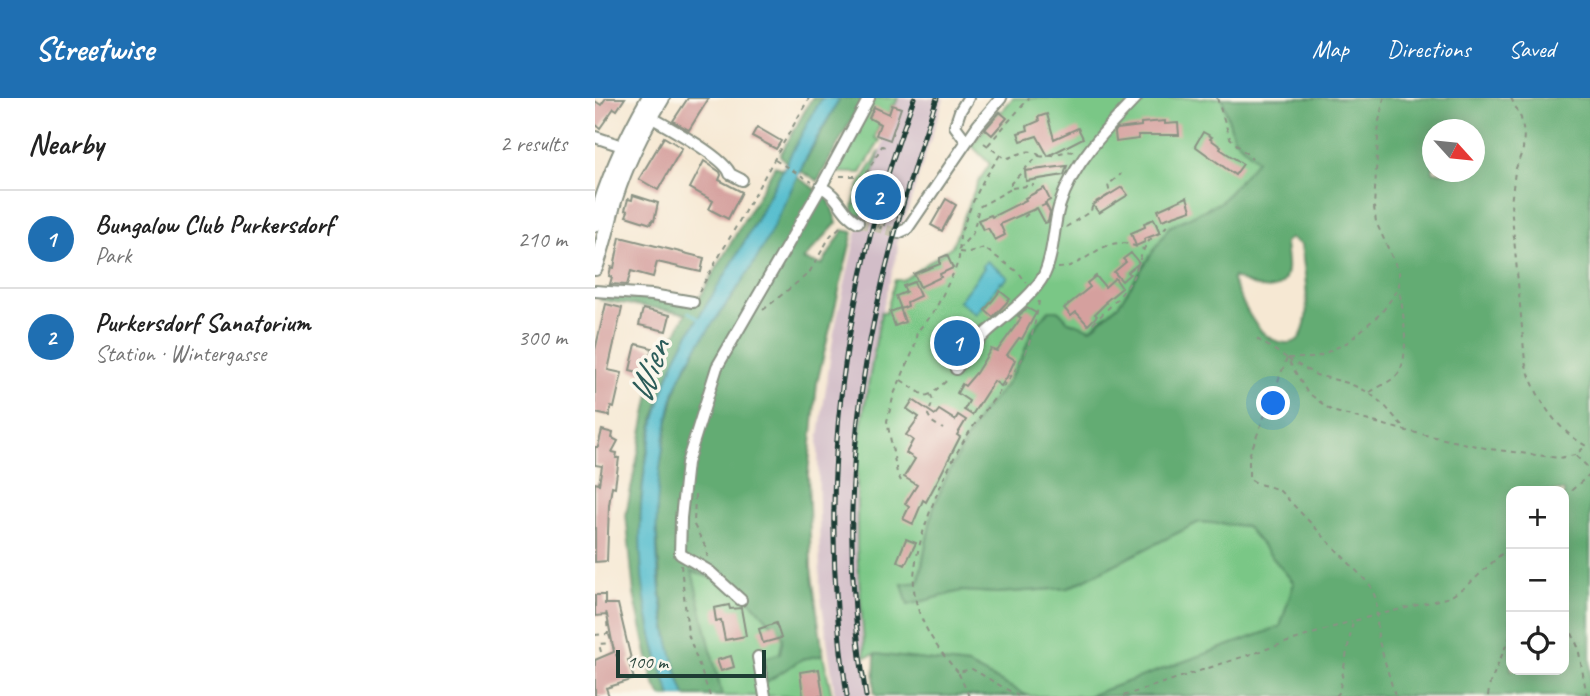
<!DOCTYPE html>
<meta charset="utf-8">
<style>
body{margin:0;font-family:Caveat,sans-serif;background:#f2f2f2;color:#222}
.controls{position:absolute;right:21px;bottom:21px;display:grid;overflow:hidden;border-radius:14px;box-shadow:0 4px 18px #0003}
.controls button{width:63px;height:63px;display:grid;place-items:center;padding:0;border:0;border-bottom:2px solid #e0e0e0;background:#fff;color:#222;font:35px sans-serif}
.compass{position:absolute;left:827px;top:21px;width:63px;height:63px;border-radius:50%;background:#fff;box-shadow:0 4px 18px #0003;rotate:117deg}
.scale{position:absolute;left:21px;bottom:18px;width:150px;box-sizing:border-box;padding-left:7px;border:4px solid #1f3d34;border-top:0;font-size:19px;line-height:24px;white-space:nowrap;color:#1f3d34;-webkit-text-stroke:5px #fbf7ec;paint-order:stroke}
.you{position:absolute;left:679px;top:306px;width:24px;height:24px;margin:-18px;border:5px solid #fff;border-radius:50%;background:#1a73e8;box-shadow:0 0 0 10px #1a73e833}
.badge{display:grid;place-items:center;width:46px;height:46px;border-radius:50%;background:#1f6fb2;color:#fff;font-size:23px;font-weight:700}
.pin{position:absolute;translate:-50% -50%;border:4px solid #fff;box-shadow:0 2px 7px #0006}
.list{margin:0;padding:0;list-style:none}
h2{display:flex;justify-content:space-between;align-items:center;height:91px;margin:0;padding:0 28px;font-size:30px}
h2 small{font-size:23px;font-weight:400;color:#767676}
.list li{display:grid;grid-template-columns:46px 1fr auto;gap:21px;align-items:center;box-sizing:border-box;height:98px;padding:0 28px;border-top:2px solid #e0e0e0}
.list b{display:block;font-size:26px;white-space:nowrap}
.list p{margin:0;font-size:23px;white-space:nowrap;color:#767676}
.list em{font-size:23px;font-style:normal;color:#767676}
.icon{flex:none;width:38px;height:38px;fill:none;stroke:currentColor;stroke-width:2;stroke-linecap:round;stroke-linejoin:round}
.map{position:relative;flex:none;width:995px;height:598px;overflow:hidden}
header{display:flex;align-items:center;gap:42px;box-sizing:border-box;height:98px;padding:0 35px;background:#1f6fb2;color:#fff}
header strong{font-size:33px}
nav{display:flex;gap:38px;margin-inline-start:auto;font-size:24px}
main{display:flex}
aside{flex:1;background:#fff}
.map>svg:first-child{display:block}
.industrial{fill:#d2bdc8}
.green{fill:#7ac786;stroke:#4c825d;stroke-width:2}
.forest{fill:#63ac73;stroke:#417454;stroke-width:2;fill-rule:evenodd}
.water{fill:#51bccd;stroke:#387c80;stroke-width:2}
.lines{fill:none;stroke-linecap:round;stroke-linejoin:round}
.stream{stroke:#51bccd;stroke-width:2.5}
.building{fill:#d5a09e}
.minor-tunnel{stroke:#cbc6b3;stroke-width:10;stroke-dasharray:10 5;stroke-linecap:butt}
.minor-casing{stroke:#8a9284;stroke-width:14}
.major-casing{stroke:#8a9284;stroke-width:18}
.path{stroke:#8a9284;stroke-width:2;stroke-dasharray:5 5;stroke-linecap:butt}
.minor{stroke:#fff;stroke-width:10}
.major{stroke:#fff;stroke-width:14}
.rail-casing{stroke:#1f3d34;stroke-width:5}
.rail{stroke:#fbf7ec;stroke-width:2.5;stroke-dasharray:8;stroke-linecap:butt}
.labels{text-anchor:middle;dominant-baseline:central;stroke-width:7;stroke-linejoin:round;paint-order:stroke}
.water-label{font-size:37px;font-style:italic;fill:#2c5d5a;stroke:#fbf7ec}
</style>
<header>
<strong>Streetwise</strong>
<nav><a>Map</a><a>Directions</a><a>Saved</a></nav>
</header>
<main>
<aside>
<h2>Nearby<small>2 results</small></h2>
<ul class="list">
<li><span class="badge">1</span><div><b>Bungalow Club Purkersdorf</b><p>Park</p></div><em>210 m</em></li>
<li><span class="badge">2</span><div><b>Purkersdorf Sanatorium</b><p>Station · Wintergasse</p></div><em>300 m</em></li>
</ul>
</aside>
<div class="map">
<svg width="995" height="598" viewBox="0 0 995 598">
<rect width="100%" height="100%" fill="#fbf7ec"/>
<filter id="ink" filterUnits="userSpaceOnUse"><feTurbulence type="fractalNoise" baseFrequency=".0143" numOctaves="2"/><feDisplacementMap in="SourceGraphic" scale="14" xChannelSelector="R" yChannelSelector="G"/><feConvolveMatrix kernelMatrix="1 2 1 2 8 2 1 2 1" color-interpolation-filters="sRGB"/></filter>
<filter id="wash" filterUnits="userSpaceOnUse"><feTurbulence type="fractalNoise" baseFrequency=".00686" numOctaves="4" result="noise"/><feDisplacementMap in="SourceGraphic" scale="28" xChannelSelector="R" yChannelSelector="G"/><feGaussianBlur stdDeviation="1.57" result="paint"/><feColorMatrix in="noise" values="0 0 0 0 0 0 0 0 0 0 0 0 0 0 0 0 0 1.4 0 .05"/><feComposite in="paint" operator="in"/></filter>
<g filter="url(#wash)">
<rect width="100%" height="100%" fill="#f6e8d3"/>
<polygon class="industrial" points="303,0 349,0 302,145 303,152 285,222 266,329 262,372 262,451 267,537 276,598 240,598 225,492 223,344 239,234 262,132 265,132 268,106 289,43 285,41 297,6 300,7"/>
<g class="green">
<polygon points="275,0 303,0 300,7 297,7 290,26 285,25 280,40 285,42 266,75 234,74"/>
<polygon points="418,0 627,0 639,40 663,62 626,104 574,129 524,206 495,231 473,223 463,212 437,233 428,257 411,287 386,315 352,378 338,411 323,485 307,486 313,507 366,493 403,495 473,490 604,424 651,428 699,485 685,529 493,598 433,598 373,567 280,556 270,559 262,451 262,372 266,329 286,214 291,215 300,182 308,182 357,148 383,84 395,66 377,48 403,12 406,14"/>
<path d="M285 53 265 121 258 114C258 92 275 71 285 53Z"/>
<polygon points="96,473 144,490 188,539 185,555 171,584 207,561 228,557 237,598 127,598"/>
</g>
<g class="forest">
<polygon points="217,0 227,0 191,65 185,57"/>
<polygon points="245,0 268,0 223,83 205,73"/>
<path d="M627 0H995V598H493L685 529 699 485 651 428 604 424 473 490 403 495 366 493 313 507 307 486 324 484 338 411 352 378 386 315 411 287 428 257 437 233 454 212H463L473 223 496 231 524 206 574 129 626 104 662 62 639 40ZM838 32H880V74H838ZM696 140 706 147C709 169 718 219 705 239 702 244 697 245 692 245 661 244 649 205 637 183L638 179C655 187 688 204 692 172 693 163 690 152 690 144ZM916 393H969V572H916Z"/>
<path d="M180 68 188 71C169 107 150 143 130 178 113 205 94 232 81 261 33 363 35 494 76 598H66L58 583 39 496 31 416 58 281 91 215 5 202V200H63L100 208Z"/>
<polygon points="202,79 233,99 242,125 208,162 227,167 248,132 258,134 222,285 213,376 216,470 228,557 207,561 171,584 167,561 185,555 188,539 144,490 97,473 127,598 90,598 75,553 66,492 61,423 63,381 73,323 84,282 107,240 140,195 163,158"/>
<polygon points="280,556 373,567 433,598 283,598 279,595"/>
</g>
<g class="water">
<path d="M227 0H245C234 20 221 39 211 60 195 93 180 128 162 160 138 201 105 237 85 280 76 299 73 322 69 342 55 426 60 518 90 598H76C42 511 36 417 59 326 65 304 71 281 81 260 99 222 126 187 146 150 174 101 198 49 227 0Z"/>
<polygon points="392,163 413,179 408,185 406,184 381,216 364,203 389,170 387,168"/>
</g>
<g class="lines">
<polyline class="stream" points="94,214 105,222"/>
</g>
<g id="blocks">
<g class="building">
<polygon points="11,0 30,0 22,12 19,10 5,30 0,26 0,3 6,7"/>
<polygon points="93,0 114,0 94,32 78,23"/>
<polygon points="297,7 306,10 295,42 281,37 285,26 274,20 279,9 294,16"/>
<polygon points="405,14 412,20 397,37 390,31"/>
<polygon points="452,16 459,41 483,30 488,40 453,58 442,38 426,43 423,35 433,32 432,28 444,23 443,19"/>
<polygon points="570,23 570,26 583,25 584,37 543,37 544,41 521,44 520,34 522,31 546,28 546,25"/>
<polygon points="162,29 186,43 181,51 157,38"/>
<polygon points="608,34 617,39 615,41 626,49 625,51 648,66 640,77 600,48"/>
<polygon points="69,39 87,50 63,92 44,81"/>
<polygon points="109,63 125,74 126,77 124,82 147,94 133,121 114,111 118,103 95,90"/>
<polygon points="472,68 469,77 431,83 430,73"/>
<polygon points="293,86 300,88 289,127 281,125"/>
<polygon points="527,89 533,97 504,115 498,107"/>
<polygon points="449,90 455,102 450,105 455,114 453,124 450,125 442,110 405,126 410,137 400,142 393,130 388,132 383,122 396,117 397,119 431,102 430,100"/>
<polygon points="38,97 63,105 59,123 57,122 56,126 31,118 33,113 30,112 33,101 37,102"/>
<polygon points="592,99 596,112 567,122 563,112"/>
<polygon points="351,101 361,107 347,133 336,127"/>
<polygon points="559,121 565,135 549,141 550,144 541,148 536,135 550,129 549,125"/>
<polygon points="25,139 109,160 106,174 62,164 58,179 36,173 32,187 15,186 17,179 14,178 16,169 19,170"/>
<polygon points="536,155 544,165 533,174 535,176 527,183 519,174 531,164 528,161"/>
<polygon points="352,157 358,170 345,176 346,179 325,189 319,176 345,166 345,160"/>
<polygon points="501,178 510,189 520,180 527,190 510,204 511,205 500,216 502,218 493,227 481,214 476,218 469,210 495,189 492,185"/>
<polygon points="319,184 325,198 312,204 313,208 306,211 301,198 311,194 308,188"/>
<polygon points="405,193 415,201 398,219 390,212"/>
<polygon points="11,206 27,210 13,272 27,275 19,310 16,309 14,318 0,315 0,252"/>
<polygon points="305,210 310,224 300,228 295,214"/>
<polygon points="432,210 441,215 427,241 424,240 412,257 420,262 412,279 406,288 399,283 377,317 369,312 374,303 362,295 367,286 370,288 381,275 396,251 402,253 426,220 423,218"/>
<polygon points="48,211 75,217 71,233 44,227"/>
<polygon points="367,226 377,234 360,259 347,249"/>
<polygon points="41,246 57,250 51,276 35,272"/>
<polygon points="318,302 340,317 344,312 360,322 363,317 371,322 362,337 365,339 346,376 331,404 328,402 318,426 308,421 314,409 310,406 322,387 309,379 320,361 311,355 318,342 311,337 324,319 312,311"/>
<polygon points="7,332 18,335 17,340 23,343 17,354 22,355 21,360 24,360 20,389 17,388 14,407 12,463 0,464 0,385 4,386 7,368 0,367 0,349 3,349"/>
<polygon points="311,441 321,445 310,467 302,463"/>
<polygon points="0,497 10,497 10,506 23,506 36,561 33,562 39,581 11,590 14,598 0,598 0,562 19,554 12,517 0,518"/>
<polygon points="134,507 135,511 146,510 151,538 130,542 126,522 121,523 119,510"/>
<polygon points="181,525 186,540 168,545 164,531"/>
<polygon points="136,558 139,569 126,573 122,562"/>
<polygon points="224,571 228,598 208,598 205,574"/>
</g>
</g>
</g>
<g filter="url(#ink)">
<use href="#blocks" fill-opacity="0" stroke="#8a9284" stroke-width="2"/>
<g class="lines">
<polyline class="minor-tunnel" points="263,124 303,135"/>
<defs>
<g id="minor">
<path d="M52 17C68 26 131 60 135 76L147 82"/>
<polyline points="0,39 33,50"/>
<polyline points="371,43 360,28 365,13 373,0"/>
<path d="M226 89C245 98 246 116 263 124"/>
<polyline points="303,135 312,131 383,27 406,0"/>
<polyline points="0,193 57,197 98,204"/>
<path d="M361 271C371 258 380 245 392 234 410 218 438 198 449 177 459 156 458 130 464 109 477 66 511 31 541 0"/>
<polyline points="146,502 114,473 85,456 86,420 92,365 122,269 226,89 274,0"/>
<polyline points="163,559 170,598"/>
</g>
<g id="major">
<path d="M0 126C12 81 31 40 54 0"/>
<path d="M0 170C9 147 13 123 20 100 31 65 48 31 67 0"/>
</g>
</defs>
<use href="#minor" class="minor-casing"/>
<use href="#major" class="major-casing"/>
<g class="path">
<polyline points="622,0 635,40 657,61"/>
<path d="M916 0 926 20 929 36 928 51 920 73 916 106 930 264C941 300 960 332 995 350"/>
<polyline points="393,47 434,0"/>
<path d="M444 58C457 61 468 51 479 54"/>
<polyline points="180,62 217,84"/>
<polyline points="245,78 267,78"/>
<polyline points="417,90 439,87"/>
<polyline points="256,102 287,48 293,50"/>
<polyline points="429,119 438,112 452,106"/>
<path d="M471 129 496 113C498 101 506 103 515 96L513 87 526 76"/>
<polyline points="282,130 284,126"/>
<polyline points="285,131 286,128"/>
<path d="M363 152 378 135 384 109 416 91V85L444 57C434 49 423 57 413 60L406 58"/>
<polyline points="364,154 374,155 389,150 424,175 432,185"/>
<path d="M463 170C487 170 502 145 526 145 533 145 541 149 548 151"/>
<polyline points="104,194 214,0"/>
<polyline points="168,212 214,175 236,137 249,126"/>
<path d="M498 226C511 212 525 200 535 184 543 172 546 152 554 143 561 135 569 134 574 124"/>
<polyline points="662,241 692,260 712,294 737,313 812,333 895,351 964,360 980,357 991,348"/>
<path d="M692 260 654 358V380C662 388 675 387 685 393L775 487 781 501 783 540 800 598"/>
<polyline points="693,260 720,260 753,244 787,214 804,190 804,174 781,124 779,109 784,23 789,0"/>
<polyline points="693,261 721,277 753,285 773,294 789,307 811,332"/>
<polyline points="306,282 330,298 336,296 355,280"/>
<path d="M775 294C783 289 793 285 800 279 817 265 808 211 804 191"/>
<polyline points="336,297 338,303 333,317 337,324 348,331"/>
<polyline points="981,358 995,371"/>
<polyline points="306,383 302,375 292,323 299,296 319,251 322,234 340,212 360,172 364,160 365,136 376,108 388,83 405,57 385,42"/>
<polyline points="100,397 99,427 111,450 113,461"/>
<polyline points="969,399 995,376"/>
<polyline points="86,467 93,536 115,598"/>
<polyline points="969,517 983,549 992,598"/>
<polyline points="0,537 13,536 11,510"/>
<polyline points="14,537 22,559"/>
<polyline points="6,554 4,546 16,545"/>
<path d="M363 574C342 551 322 523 319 491 316 450 348 375 370 341 387 313 413 287 428 259 437 242 441 222 444 203"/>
<polyline points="374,598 363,574 377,571 423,598"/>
<polyline points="528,598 757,523"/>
<polyline points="741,598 744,595 758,523 855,499 872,488 916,447"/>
<polyline points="893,598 895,585 916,536"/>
</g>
<use href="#minor" class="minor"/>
<use href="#major" class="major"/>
<defs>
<g id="rail">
<path d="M252 598C228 441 237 285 277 131 288 86 304 43 319 0"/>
<path d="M271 598C234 386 272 201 342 0"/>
</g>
</defs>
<use href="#rail" class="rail-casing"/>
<use href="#rail" class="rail"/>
</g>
</g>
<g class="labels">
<g class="water-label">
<text transform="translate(53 273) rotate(-71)">Wien</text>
</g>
</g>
</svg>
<div class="controls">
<button>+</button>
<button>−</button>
<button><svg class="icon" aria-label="locate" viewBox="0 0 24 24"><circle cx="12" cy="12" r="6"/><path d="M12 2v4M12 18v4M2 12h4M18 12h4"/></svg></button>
</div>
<svg class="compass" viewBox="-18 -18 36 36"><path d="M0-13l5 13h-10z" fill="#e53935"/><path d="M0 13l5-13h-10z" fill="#767676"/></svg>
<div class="scale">100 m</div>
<div class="you"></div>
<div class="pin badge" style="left:362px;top:245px">1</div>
<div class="pin badge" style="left:283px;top:99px">2</div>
</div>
</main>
